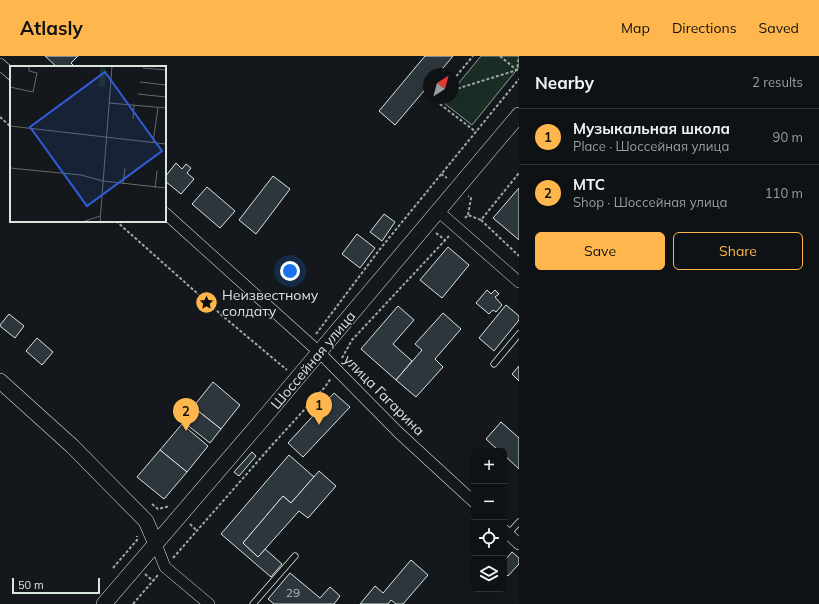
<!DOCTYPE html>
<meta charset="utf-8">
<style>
body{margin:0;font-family:Mulish,sans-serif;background:#181b1e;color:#f1f3f6}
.controls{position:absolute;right:12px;bottom:12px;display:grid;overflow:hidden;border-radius:6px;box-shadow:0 4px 16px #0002}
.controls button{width:36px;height:36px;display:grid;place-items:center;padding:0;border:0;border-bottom:1px solid #2f3234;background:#0f1215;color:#f1f3f6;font:20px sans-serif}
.compass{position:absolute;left:423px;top:12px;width:36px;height:36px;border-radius:50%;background:#0f1215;box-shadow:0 4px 16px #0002;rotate:36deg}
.scale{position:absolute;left:12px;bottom:10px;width:88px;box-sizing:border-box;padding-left:4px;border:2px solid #d8e6dc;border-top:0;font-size:11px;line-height:14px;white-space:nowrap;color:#d8e6dc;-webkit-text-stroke:3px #14181c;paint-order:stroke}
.you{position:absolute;left:290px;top:215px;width:14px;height:14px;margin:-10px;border:3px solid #fff;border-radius:50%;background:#1a73e8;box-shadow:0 0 0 6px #1a73e833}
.badge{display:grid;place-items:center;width:26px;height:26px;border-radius:50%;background:#ffb74d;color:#111;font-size:13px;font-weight:700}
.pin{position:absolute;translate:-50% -33px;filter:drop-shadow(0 1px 2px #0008)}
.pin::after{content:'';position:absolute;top:21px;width:14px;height:12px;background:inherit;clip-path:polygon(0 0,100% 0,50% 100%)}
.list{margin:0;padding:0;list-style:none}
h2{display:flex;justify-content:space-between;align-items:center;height:52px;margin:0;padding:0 16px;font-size:17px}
h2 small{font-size:13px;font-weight:400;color:#9b9ea0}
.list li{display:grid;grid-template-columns:26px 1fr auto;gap:12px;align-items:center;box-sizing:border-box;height:56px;padding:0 16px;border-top:1px solid #2f3234}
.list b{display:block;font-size:15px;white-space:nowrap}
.list p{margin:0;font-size:13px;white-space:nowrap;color:#9b9ea0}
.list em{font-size:13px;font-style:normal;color:#9b9ea0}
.actions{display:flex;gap:8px;padding:12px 16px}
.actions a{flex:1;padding:9px 0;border:1px solid #ffb74d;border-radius:6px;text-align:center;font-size:14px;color:#ffb74d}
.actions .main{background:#ffb74d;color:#111}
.icon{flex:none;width:22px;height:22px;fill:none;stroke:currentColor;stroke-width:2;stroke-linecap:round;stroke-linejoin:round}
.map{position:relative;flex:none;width:519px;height:548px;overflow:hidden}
header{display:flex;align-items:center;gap:24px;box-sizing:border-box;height:56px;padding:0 20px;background:#ffb74d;color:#111}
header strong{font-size:19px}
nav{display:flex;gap:22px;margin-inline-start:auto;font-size:14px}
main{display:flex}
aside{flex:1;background:#0f1215}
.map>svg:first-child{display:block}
.green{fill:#1a2d24;stroke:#939e99}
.building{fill:#2c363c;stroke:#d8e6dc}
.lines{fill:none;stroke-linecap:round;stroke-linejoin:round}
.service-casing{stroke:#d8e6dc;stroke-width:7}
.minor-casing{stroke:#d8e6dc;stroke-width:12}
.secondary-casing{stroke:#d8e6dc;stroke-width:16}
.path{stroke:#9da8a2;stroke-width:2;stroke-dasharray:3 2;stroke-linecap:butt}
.service{stroke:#14181c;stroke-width:5.5}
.minor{stroke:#14181c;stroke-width:11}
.secondary{stroke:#14181c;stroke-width:15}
.labels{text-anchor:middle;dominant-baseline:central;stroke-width:3;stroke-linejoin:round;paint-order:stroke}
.number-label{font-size:12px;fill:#adbab4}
.poi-label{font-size:14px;fill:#d8e6dc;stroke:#14181c;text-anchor:start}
.street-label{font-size:14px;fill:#d8e6dc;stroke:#14181c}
.inset-road{fill:none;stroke:#626a69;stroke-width:1}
.view{fill:#305dd8;fill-opacity:0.15;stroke:#305dd8;stroke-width:2}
.inset-edge{fill:none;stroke:#d8e6dc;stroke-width:2}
</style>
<header>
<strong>Atlasly</strong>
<nav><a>Map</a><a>Directions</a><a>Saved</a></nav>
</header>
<main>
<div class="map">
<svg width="519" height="548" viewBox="0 0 519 548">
<rect width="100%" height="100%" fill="#14181c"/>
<polygon class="green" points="481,0 519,0 519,11 472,69 444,47 447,42 453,42 453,34"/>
<g class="building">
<polygon points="45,0 78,0 71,7 75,11 57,11"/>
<polygon points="425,0 453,0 438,18 429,18 429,29 395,69 379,55"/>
<polygon points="176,107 182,113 186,108 191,112 187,117 194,123 181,138 165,125 165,121"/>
<polygon points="273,120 290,133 256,178 239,164"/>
<polygon points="207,131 235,155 220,172 192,148"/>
<polygon points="519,132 519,184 493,162"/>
<polygon points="384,158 395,166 382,185 370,176"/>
<polygon points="357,178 375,192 360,212 342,198"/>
<polygon points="448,191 469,209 442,242 420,224"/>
<polygon points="487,234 491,238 495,234 499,238 495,241 502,249 496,256 493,254 489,258 476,247"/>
<polygon points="506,249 519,260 519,264 494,295 479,282"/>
<polygon points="398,250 414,264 393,288 412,305 396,324 361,293"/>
<polygon points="443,257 461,273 435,303 443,311 416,341 396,324 422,294 415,288"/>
<polygon points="9,258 24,270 15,282 0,270 0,269"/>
<polygon points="37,282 53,296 42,309 26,295"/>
<polygon points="519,310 519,325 512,318"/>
<polygon points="213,326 240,349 221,373 193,351"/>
<polygon points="334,337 350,351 303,401 288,387"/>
<polygon points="193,351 221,373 210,387 182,365"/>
<polygon points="501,366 519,382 519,413 504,399 504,395 499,395 486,383"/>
<polygon points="182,368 208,390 187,416 160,394"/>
<polygon points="160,394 187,416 164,443 137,421"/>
<polygon points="252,396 256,400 239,420 234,416"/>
<polygon points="289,399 314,421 291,447 283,440 243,487 258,501 265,493 282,508 271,521 221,478"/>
<polygon points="319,415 336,430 308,462 299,455 258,501 243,487 283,440 291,447"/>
<polygon points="512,496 519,502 519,508 508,520 504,517 504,501 506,503"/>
<polygon points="411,504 428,519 403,548 396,548 391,544 388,548 360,548 375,530 383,537"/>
<polygon points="290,517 320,542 330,531 340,540 334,548 274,548 268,543"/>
</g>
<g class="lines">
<defs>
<g id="service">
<polyline points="494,308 519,278"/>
<polyline points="508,478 519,466"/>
<polyline points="253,548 295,500"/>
</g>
<g id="minor">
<polyline points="0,8 11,18"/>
<polyline points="438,155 519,226"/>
<polyline points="165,157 320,297 399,377 474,446"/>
<polyline points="504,474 519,488"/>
<polyline points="156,488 165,511 209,548"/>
</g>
<g id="secondary">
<polyline points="0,325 72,390 146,465 156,488"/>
<polyline points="104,548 262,364 519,59"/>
</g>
</defs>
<use href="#service" class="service-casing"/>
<use href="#minor" class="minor-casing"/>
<use href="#secondary" class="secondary-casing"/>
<g class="path">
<polyline points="500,0 519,16"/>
<polyline points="453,24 473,0"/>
<polyline points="453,34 517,14 519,0"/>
<polyline points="439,42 436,45 441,42"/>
<polyline points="436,45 476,76"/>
<polyline points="0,61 11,71"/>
<polyline points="441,118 447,122"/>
<polyline points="468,159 471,142 468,140"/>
<polyline points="465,162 468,159 481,164 519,117"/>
<polyline points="481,164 519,200"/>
<polyline points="116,165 225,262 287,314"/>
<polyline points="436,177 445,184"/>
<polyline points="316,278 380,193 519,23"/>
<polyline points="342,302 352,284 449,180"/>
<polyline points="152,448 158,453 170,450"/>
<polyline points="190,468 197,475"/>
<polyline points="173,502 273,388 325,331 331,322"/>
<polyline points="113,512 137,484 137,480"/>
<polyline points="145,518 153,525"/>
<polyline points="133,548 158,519"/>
</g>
<use href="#service" class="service"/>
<use href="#minor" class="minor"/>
<use href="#secondary" class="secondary"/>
</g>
<defs>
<symbol id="sight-disc" viewBox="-11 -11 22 22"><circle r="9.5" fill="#ffb74d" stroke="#14181c"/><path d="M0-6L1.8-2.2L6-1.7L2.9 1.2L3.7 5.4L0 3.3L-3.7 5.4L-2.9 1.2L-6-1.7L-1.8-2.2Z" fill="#111"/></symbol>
</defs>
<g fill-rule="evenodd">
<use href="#sight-disc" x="194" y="234" width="25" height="25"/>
</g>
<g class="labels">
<g class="number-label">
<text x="293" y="536">29</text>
</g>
<g class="poi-label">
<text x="222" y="239">Неизвестному<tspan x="222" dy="16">солдату</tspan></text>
</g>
<g class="street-label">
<text transform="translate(313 304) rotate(-50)">Шоссейная улица</text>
<text transform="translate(384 339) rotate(45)">улица Гагарина</text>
</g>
</g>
<g transform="translate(10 10)">
<rect width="156" height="156" fill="#14181c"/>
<path d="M90 0H94L96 4 95 21H89Z" fill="#1a2d24"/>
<path class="inset-road" d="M133 2 156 4M130 16 156 19M0 21 23 26 27 7 19 5V0M128 28 156 31M99 37 156 42M123 53 124 39M0 60 156 78M143 76 148 42M0 102 71 109 93 115M93 115 156 122M113 118 115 102M145 122 147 105M72 156 90 150M90 156 102 0"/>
<path class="view" d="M95 6 152 85 77 140 20 61Z"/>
<rect width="156" height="156" class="inset-edge"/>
</g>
</svg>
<div class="controls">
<button>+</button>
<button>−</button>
<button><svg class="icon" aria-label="locate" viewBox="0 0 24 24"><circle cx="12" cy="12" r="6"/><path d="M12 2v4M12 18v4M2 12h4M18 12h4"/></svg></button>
<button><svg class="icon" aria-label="layers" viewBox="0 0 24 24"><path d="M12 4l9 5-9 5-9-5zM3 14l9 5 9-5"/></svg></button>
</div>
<svg class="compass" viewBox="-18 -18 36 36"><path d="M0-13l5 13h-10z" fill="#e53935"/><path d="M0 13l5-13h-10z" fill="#9b9ea0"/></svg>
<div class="scale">50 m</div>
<div class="you"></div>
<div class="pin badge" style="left:319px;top:369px">1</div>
<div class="pin badge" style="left:186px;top:375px">2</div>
</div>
<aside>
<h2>Nearby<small>2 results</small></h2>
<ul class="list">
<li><span class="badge">1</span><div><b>Музыкальная школа</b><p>Place · Шоссейная улица</p></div><em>90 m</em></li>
<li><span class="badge">2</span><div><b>МТС</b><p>Shop · Шоссейная улица</p></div><em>110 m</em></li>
</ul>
<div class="actions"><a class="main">Save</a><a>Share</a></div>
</aside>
</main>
